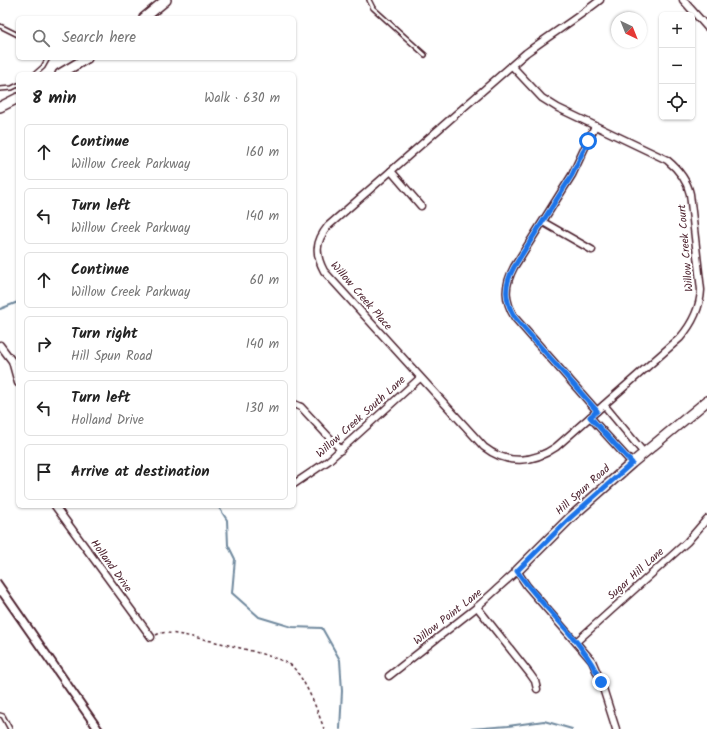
<!DOCTYPE html>
<meta charset="utf-8">
<style>
body{margin:0;font-family:Kalam,sans-serif;background:#f6f6f6;color:#222}
.controls{position:absolute;right:12px;top:12px;display:grid;overflow:hidden;border-radius:6px;box-shadow:0 1px 3px #0004}
.controls button{width:36px;height:36px;display:grid;place-items:center;padding:0;border:0;border-bottom:1px solid #e0e0e0;background:#fff;color:#222;font:20px sans-serif}
.compass{position:absolute;left:611px;top:12px;width:36px;height:36px;border-radius:50%;background:#fff;box-shadow:0 1px 3px #0004;rotate:137deg}
.stop{position:absolute;width:12px;height:12px;margin:-9px;border:3px solid #1a73e8;border-radius:50%;background:#fff}
.stop.end{background:#1a73e8;border-color:#fff;box-shadow:0 1px 4px #0008}
.list{margin:0;padding:0;list-style:none}
h2{display:flex;justify-content:space-between;align-items:center;height:52px;margin:0;padding:0 16px;font-size:17px}
h2 small{font-size:13px;font-weight:400;color:#767676}
.list li{display:grid;grid-template-columns:26px 1fr auto;gap:12px;align-items:center;box-sizing:border-box;height:56px;margin:0 8px 8px;padding:0 8px;border:1px solid #e0e0e0;border-radius:6px}
.list b{display:block;font-size:15px;white-space:nowrap}
.list p{margin:0;font-size:13px;white-space:nowrap;color:#767676}
.list em{font-size:13px;font-style:normal;color:#767676}
.icon{flex:none;width:22px;height:22px;fill:none;stroke:currentColor;stroke-width:2;stroke-linecap:round;stroke-linejoin:round}
.map{position:relative;flex:none;width:707px;height:729px;overflow:hidden}
.search{position:absolute;background:#fff;box-shadow:0 1px 3px #0004;left:16px;top:16px;width:280px;height:44px;display:flex;align-items:center;gap:10px;box-sizing:border-box;padding:0 14px;border-radius:6px;color:#767676;font-size:15px}
.panel{position:absolute;background:#fff;box-shadow:0 1px 3px #0004;left:16px;top:72px;width:280px;height:436px;border-radius:6px}
.map>svg:first-child{display:block}
.lines{fill:none;stroke-linecap:round;stroke-linejoin:round}
.stream{stroke:#70899e;stroke-width:2}
.lane-casing{stroke:#4a1f2b;stroke-width:6}
.street-casing{stroke:#4a1f2b;stroke-width:9}
.secondary-casing{stroke:#4a1f2b;stroke-width:12}
.path{stroke:#4a1f2b;stroke-width:1.5;stroke-dasharray:3 3;stroke-linecap:butt}
.lane{stroke:#fff;stroke-width:3}
.street{stroke:#fff;stroke-width:6}
.secondary{stroke:#fff;stroke-width:9}
.rail{stroke:#4a1f2b;stroke-width:2}
.route{stroke:#1a73e8;stroke-width:5}
.labels{text-anchor:middle;dominant-baseline:central;stroke-width:4;stroke-linejoin:round;paint-order:stroke}
.street-label{font-size:11px;fill:#4a1f2b;stroke:#fff}
</style>
<div class="map">
<svg width="707" height="729" viewBox="0 0 707 729">
<rect width="100%" height="100%" fill="#fff"/>
<filter id="ink" filterUnits="userSpaceOnUse"><feTurbulence type="fractalNoise" baseFrequency=".025" numOctaves="2"/><feDisplacementMap in="SourceGraphic" scale="8" xChannelSelector="R" yChannelSelector="G"/><feConvolveMatrix kernelMatrix="1 2 1 2 8 2 1 2 1" color-interpolation-filters="sRGB"/></filter>
<g filter="url(#ink)">
<g class="lines">
<g class="stream">
<polyline points="0,309 18,302"/>
<polyline points="218,506 227,520 228,545 235,559 232,593 259,617 292,627 322,628 340,660 342,691 340,729"/>
<polyline points="471,729 508,726 544,721 572,729"/>
</g>
<defs>
<g id="lane">
<polyline points="369,0 373,8 425,55"/>
<polyline points="0,26 18,35"/>
<polyline points="35,74 43,67 48,58"/>
<polyline points="0,89 12,88 18,85"/>
<polyline points="0,715 3,716 10,729"/>
</g>
<g id="street">
<polyline points="683,0 707,27"/>
<path d="M512 66 542 98 558 108 667 160C678 169 687 180 690 194L701 290C700 309 692 324 680 338L556 447C533 463 507 465 484 447L324 271C315 254 315 242 328 226L526 53C550 35 576 19 600 0"/>
<path d="M595 126 572 175 514 267C504 286 504 300 515 318L597 411"/>
<polyline points="391,171 421,206"/>
<polyline points="543,222 592,250"/>
<polyline points="0,345 12,361 18,383"/>
<polyline points="294,404 301,407 341,450"/>
<polyline points="604,405 644,453"/>
<polyline points="590,417 632,463"/>
<polyline points="294,484 328,461 420,378"/>
<polyline points="55,506 151,637"/>
<polyline points="477,607 530,674 535,681 537,689"/>
<polyline points="576,642 687,542 707,519"/>
<polyline points="389,676 477,607 517,571 527,586 592,661 601,682 616,729"/>
</g>
<g id="secondary">
<polyline points="144,18 166,0"/>
<polyline points="60,74 87,58"/>
<polyline points="0,107 18,98"/>
<polyline points="517,571 570,518 632,463 707,401"/>
</g>
</defs>
<use href="#lane" class="lane-casing"/>
<use href="#street" class="street-casing"/>
<use href="#secondary" class="secondary-casing"/>
<path class="path" d="M156 635C160 633 164 632 168 633 186 634 282 656 292 666 305 679 318 711 324 729"/>
<use href="#lane" class="lane"/>
<use href="#street" class="street"/>
<use href="#secondary" class="secondary"/>
<g class="rail">
<polyline points="0,580 103,729"/>
<polyline points="0,596 93,729"/>
</g>
</g>
</g>
<g class="lines" filter="url(#ink)">
<path class="route" d="M588 141 572 175 514 267C504 285 504 300 515 318L597 411 590 417 632 463 570 518 517 571C543 609 583 639 601 682"/>
</g>
<g class="labels">
<g class="street-label">
<text transform="translate(686 248) rotate(-95)">Willow Creek Court</text>
<text transform="translate(361 296) rotate(49)">Willow Creek Place</text>
<text transform="translate(361 417) rotate(-42)">Willow Creek South Lane</text>
<text transform="translate(583 490) rotate(-42)">Hill Spun Road</text>
<text transform="translate(111 566) rotate(54)">Holland Drive</text>
<text transform="translate(636 574) rotate(-42)">Sugar Hill Lane</text>
<text transform="translate(448 617) rotate(-38)">Willow Point Lane</text>
</g>
</g>
</svg>
<div class="controls">
<button>+</button>
<button>−</button>
<button><svg class="icon" aria-label="locate" viewBox="0 0 24 24"><circle cx="12" cy="12" r="6"/><path d="M12 2v4M12 18v4M2 12h4M18 12h4"/></svg></button>
</div>
<svg class="compass" viewBox="-18 -18 36 36"><path d="M0-13l5 13h-10z" fill="#e53935"/><path d="M0 13l5-13h-10z" fill="#767676"/></svg>
<div class="stop" style="left:588px;top:141px"></div>
<div class="stop end" style="left:601px;top:682px"></div>
<div class="search"><svg class="icon" aria-label="search" viewBox="0 0 24 24"><circle cx="10" cy="10" r="6"/><path d="M15 15l6 6"/></svg>Search here</div>
<section class="panel">
<h2>8 min<small>Walk · 630 m</small></h2>
<ul class="list">
<li><svg class="icon" aria-label="ahead" viewBox="0 0 24 24"><path d="M12 20V5M6 11l6-6 6 6"/></svg><div><b>Continue</b><p>Willow Creek Parkway</p></div><em>160 m</em></li>
<li><svg class="icon" aria-label="left" viewBox="0 0 24 24"><path d="M17 20v-9H6M10 6l-5 5 5 5"/></svg><div><b>Turn left</b><p>Willow Creek Parkway</p></div><em>140 m</em></li>
<li><svg class="icon" aria-label="ahead" viewBox="0 0 24 24"><path d="M12 20V5M6 11l6-6 6 6"/></svg><div><b>Continue</b><p>Willow Creek Parkway</p></div><em>60 m</em></li>
<li><svg class="icon" aria-label="right" viewBox="0 0 24 24"><path d="M7 20v-9h11M14 6l5 5-5 5"/></svg><div><b>Turn right</b><p>Hill Spun Road</p></div><em>140 m</em></li>
<li><svg class="icon" aria-label="left" viewBox="0 0 24 24"><path d="M17 20v-9H6M10 6l-5 5 5 5"/></svg><div><b>Turn left</b><p>Holland Drive</p></div><em>130 m</em></li>
<li><svg class="icon" aria-label="arrive" viewBox="0 0 24 24"><path d="M6 21V4h12l-3 4 3 4H6"/></svg><div><b>Arrive at destination</b></div></li>
</ul>
</section>
</div>
